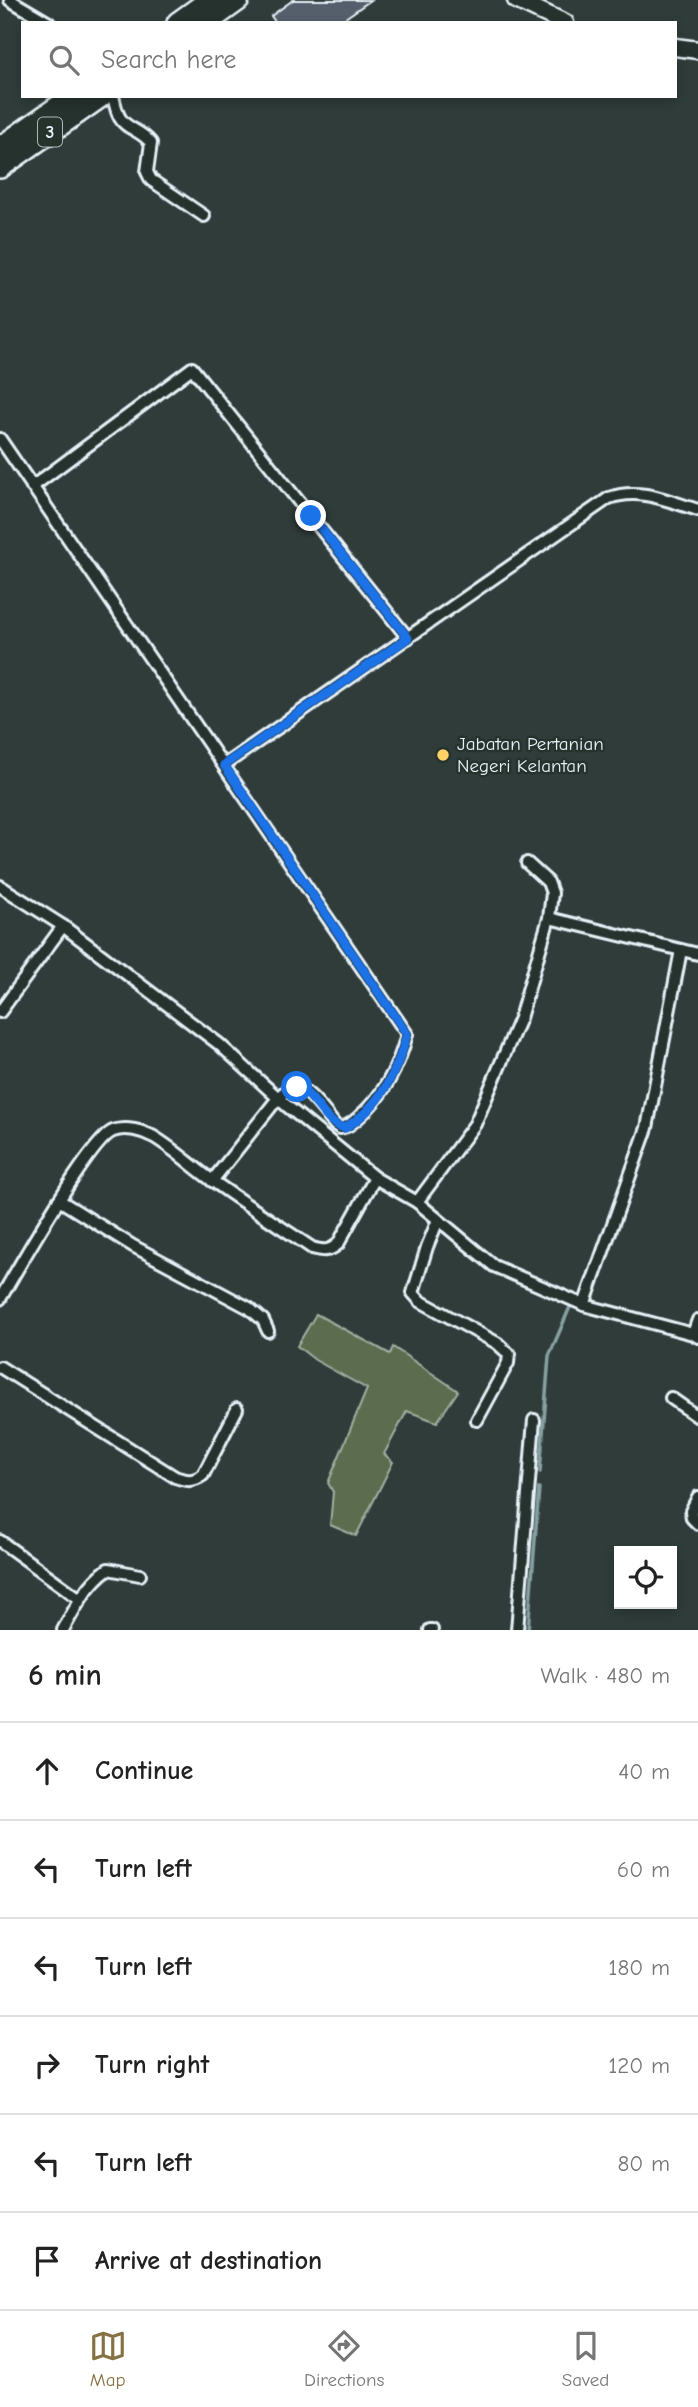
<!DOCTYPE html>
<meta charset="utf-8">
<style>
body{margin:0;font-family:"Comic Neue",sans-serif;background:#f6f6f6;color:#222}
.controls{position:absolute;right:21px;bottom:21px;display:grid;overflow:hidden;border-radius:0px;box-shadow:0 4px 10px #0003}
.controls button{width:63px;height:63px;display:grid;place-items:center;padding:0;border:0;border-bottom:2px solid #e0e0e0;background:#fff;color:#222;font:35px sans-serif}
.stop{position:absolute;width:21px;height:21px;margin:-16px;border:5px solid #1a73e8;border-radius:50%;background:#fff}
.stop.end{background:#1a73e8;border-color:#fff;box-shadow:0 2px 7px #0008}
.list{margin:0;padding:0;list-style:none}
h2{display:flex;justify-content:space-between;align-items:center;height:91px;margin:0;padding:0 28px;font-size:30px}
h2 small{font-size:23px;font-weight:400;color:#767676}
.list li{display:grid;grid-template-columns:46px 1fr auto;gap:21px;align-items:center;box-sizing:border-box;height:98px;padding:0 28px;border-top:2px solid #e0e0e0}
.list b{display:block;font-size:26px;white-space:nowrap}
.list em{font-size:23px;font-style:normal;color:#767676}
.icon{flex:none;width:38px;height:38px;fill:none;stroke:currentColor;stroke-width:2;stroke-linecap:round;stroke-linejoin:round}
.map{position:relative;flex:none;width:698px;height:1630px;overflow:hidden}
.search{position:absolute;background:#fff;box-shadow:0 4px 10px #0003;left:21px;right:21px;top:21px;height:77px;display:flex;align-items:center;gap:18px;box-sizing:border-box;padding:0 24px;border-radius:0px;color:#767676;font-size:26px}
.sheet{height:679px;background:#fff}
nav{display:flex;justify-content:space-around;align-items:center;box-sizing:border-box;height:98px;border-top:2px solid #e0e0e0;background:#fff;font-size:19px;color:#767676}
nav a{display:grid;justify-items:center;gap:4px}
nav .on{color:#857141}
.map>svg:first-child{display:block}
.green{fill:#5c6d4f;stroke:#a2afa4;stroke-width:2}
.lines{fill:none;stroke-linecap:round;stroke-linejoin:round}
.stream{stroke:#87a1a3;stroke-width:3.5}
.building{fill:#555f6c;stroke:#e8f1f8;stroke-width:2}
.street-casing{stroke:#e8f1f8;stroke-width:16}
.secondary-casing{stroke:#e8f1f8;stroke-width:21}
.highway-casing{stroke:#e8f1f8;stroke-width:26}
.street{stroke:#26332d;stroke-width:10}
.secondary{stroke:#26332d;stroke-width:16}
.highway{stroke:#26332d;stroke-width:21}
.route{stroke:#1a73e8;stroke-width:9}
.poi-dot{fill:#ffd166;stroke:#26332d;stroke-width:2.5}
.labels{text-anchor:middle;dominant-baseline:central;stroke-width:5;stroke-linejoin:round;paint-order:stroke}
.shield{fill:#26332d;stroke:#aeb8bb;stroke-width:2}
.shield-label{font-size:18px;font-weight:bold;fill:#e8f1f8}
.poi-label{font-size:19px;fill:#e8f1f8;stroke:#26332d;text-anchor:start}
</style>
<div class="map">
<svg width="698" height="1630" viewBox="0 0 698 1630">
<rect width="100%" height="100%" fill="#2f3c3a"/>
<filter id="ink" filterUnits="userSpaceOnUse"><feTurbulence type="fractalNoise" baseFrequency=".0143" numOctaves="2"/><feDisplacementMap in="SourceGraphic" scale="14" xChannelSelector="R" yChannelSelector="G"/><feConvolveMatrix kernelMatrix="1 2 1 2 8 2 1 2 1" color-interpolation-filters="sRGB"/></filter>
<g filter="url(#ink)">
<polygon class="green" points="316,1314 390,1354 393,1347 458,1391 437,1422 407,1411 384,1454 393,1462 356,1536 330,1525 333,1492 328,1483 367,1389 315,1360 297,1346"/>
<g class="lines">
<g class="stream">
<polyline points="540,1472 549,1356 570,1307"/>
<polyline points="528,1630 539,1488"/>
</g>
</g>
<polygon class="building" points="293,0 371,0 338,23 276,23 271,16"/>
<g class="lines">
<defs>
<g id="street">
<polyline points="10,0 49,23"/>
<path d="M113 96C115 103 116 112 120 118 126 129 141 130 151 143L147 172 151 180 204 216"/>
<path d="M0 439 407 1034C399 1066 384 1095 359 1117 353 1122 349 1127 340 1128L335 1125C327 1115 305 1083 292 1087 287 1089 282 1094 278 1098L212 1181"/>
<polyline points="32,487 192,368 408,638"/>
<path d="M224 765 609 498C640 487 668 501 698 510"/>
<polyline points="0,886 63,926 219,1044 288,1107 375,1178 417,1202 494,1266 584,1305 693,1334"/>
<polyline points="549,918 698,954"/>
<polyline points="0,1012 63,926"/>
<polyline points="59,1200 133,1246 249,1308 263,1320 268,1331"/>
<polyline points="417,1202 475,1124 520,1018 549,918 552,893 548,882 527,863"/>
<polyline points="438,1220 427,1247 413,1293 420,1301 497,1343 509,1354 508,1363 477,1420"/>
<path d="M0 1299C17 1270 90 1140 113 1131 126 1126 143 1131 154 1137 174 1149 192 1166 210 1179 243 1203 278 1225 312 1248 323 1251 329 1252 338 1244L375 1178"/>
<polyline points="584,1305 647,1128 681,950"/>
<polyline points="698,1320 693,1334 698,1337"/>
<path d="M0 1367 175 1477C187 1481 193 1482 203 1475L237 1409"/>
<polyline points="671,1398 698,1417"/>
<polyline points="698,1497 691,1511 692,1518 698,1524"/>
<polyline points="0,1541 80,1599"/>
<path d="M63 1630C75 1608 87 1584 108 1569L140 1575"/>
<polyline points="430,1630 432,1630"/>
<polyline points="517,1630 534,1420"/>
</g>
<g id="secondary">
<polyline points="516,0 565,23"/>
<polyline points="675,47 698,50"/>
</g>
<g id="highway">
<polyline points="178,23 210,0"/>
<polyline points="206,23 238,0"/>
<polyline points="0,148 74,96"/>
<polyline points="0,167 101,96"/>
</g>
</defs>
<use href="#street" class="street-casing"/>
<use href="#secondary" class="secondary-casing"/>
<use href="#highway" class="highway-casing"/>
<use href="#street" class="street"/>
<use href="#secondary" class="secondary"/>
<use href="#highway" class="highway"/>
</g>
</g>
<g class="lines" filter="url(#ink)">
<path class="route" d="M297 1087C316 1095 324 1125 345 1128 379 1108 398 1071 407 1034L224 765 408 638 311 516"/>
</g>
<circle class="poi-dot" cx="443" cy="755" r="7"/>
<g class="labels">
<rect class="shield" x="38" y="117.5" width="24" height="29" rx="5"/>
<g class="shield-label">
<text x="50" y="132">3</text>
</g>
<g class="poi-label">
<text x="457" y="744">Jabatan Pertanian<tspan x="457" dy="22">Negeri Kelantan</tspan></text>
</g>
</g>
</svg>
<div class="controls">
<button><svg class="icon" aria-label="locate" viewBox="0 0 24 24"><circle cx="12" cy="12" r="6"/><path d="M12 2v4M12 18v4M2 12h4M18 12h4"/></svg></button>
</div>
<div class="stop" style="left:297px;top:1087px"></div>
<div class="stop end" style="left:311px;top:516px"></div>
<div class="search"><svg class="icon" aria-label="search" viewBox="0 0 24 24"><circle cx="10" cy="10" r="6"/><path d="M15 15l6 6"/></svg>Search here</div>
</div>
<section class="sheet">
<h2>6 min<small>Walk · 480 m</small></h2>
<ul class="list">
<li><svg class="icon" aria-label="ahead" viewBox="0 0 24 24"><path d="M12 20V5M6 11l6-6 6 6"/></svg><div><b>Continue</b></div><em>40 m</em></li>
<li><svg class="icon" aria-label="left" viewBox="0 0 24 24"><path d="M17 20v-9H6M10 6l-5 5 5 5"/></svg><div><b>Turn left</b></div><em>60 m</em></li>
<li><svg class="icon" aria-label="left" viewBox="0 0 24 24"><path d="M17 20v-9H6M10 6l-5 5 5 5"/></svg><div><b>Turn left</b></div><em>180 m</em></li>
<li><svg class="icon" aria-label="right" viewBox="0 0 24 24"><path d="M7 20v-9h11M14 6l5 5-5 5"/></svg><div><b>Turn right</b></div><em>120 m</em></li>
<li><svg class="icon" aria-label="left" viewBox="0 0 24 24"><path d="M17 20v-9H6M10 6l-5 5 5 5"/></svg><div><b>Turn left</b></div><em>80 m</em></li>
<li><svg class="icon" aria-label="arrive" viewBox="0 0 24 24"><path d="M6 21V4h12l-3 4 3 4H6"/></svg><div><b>Arrive at destination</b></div></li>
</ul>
</section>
<nav>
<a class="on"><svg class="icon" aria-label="map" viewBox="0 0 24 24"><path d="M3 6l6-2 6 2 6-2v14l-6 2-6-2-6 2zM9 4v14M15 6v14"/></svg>Map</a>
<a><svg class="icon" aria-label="directions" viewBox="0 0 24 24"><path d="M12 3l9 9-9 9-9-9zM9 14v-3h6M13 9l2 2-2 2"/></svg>Directions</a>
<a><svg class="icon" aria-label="saved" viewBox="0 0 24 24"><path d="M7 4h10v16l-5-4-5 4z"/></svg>Saved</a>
</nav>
